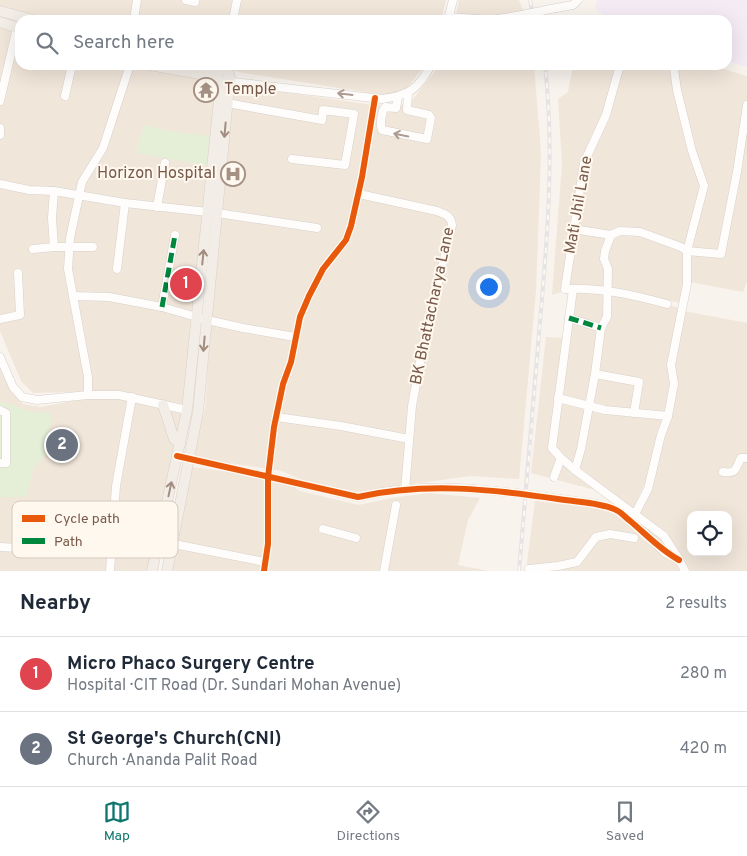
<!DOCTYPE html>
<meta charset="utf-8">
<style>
body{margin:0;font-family:Overpass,sans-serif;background:#f2f2f3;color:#1f2937}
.controls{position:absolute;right:15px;bottom:15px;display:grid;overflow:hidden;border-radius:10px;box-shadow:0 5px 20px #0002}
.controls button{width:45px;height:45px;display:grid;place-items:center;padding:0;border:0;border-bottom:1px solid #e0e1e3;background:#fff;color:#1f2937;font:25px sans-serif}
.you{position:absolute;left:488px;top:286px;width:18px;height:18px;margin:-12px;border:4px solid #fff;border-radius:50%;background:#1a73e8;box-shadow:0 0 0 8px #1a73e833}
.badge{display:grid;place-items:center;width:32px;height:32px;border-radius:50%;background:#0f766e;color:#fff;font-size:16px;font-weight:700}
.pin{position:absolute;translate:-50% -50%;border:2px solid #fff;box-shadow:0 1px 5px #0006}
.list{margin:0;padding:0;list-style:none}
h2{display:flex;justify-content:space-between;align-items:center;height:65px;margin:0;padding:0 20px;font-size:21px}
h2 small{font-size:16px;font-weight:400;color:#747a83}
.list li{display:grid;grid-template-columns:32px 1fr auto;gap:15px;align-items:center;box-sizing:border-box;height:75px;padding:0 20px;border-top:1px solid #e0e1e3}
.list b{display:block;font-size:19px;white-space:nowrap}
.list p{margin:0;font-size:16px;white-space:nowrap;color:#747a83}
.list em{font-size:16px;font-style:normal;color:#747a83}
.icon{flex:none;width:28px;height:28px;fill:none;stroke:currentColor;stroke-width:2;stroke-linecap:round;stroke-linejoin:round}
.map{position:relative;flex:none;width:747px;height:571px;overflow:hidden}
.search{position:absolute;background:#fff;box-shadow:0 5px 20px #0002;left:15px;right:15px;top:15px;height:55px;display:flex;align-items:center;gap:12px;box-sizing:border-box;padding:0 18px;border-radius:15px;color:#747a83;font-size:19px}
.sheet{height:215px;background:#fff}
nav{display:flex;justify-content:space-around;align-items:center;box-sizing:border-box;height:70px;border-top:1px solid #e0e1e3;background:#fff;font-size:14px;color:#747a83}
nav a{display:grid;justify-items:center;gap:2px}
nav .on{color:#0f766e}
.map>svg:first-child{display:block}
.residential{fill:#f1e6da;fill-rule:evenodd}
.education{fill:#f4ebf4}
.green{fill:#e5efd8}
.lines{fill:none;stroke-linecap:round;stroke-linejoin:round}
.minor-casing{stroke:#d7d0cb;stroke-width:9}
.major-casing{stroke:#dad0ca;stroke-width:11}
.minor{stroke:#fefdfc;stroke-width:8}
.major{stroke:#f2ede6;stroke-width:10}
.rail-casing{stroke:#e5e3e5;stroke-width:4}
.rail{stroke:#fff8ef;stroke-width:2;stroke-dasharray:5.5;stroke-linecap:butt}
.minor-bridge-casing{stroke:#d7d0cb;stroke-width:9;stroke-linecap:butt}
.minor-bridge{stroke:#fefdfc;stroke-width:8}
.quiet{stroke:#00873e;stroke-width:5;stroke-dasharray:10 5;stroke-linecap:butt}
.cycleway-casing{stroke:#fff8ef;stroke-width:9}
.cycleway{stroke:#e8590c;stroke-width:6}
.oneway{stroke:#ae9b92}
.oneway2{stroke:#a38d81}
.labels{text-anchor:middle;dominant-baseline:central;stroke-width:4;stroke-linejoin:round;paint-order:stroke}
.poi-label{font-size:16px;fill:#785a4b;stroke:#fff8ef;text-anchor:start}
.street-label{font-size:16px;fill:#785a4b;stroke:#fff8ef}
.key{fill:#fff8ef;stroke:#d6c9be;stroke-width:1}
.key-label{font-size:14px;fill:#785a4b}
</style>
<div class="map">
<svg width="747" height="571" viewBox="0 0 747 571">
<rect width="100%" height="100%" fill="#f8f3ed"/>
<g class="residential">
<polygon points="0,0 446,0 441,20 47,20 0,6"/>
<polygon points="459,0 519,0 527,20 455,20"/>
<polygon points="0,18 20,25 20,65 133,65 154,72 217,79 188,407 110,391 33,393 21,381 0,331"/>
<polygon points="212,65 425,65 407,88 395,94 383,95 244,73"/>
<polygon points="440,65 534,65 541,153 536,291 519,479 471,476 397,486 355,495 309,483 282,471 191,457 205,408 218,224 233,85 380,106 409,104"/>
<path d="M573 65H711L747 76V281L743 292 684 281 681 303 664 300 639 298 680 308 684 311 747 323V571H689L664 533 635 513 649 484 668 400 645 483 633 509 611 492 595 490 531 473 546 337 566 338 570 289 552 295 562 164 558 99 568 92ZM691 515H728V552H691Z"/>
<polygon points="0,365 10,389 23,404 41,407 104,395 187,415 157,571 0,571"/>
<polygon points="192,467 282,479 300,491 359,505 391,498 429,493 480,498 468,520 458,565 489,571 170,571"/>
<polygon points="535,501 589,507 631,516 664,541 681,571 526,571"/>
</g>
<polygon class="education" points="597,0 747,0 747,67 727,61 727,20 608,20 595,7"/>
<g class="green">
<polygon points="144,125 169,131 211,136 210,166 136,153"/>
<polygon points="0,402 11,404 28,411 52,413 47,453 33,469 27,496 0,498"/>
</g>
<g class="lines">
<defs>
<g id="minor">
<polyline points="186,0 195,2"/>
<polyline points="556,8 573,5 578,0"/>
<polyline points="449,17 491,20 522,15"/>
<polyline points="134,20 137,0"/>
<polyline points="233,20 237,0"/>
<polyline points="448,20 453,0"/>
<path d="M620 65 606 115 584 163 565 289C599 287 634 295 667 304"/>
<path d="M224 81 382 99C409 96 419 88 431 65"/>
<polyline points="65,96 72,65"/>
<path d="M398 97 396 108 385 107C381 113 380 124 382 130L427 139 431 118 429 115 407 110 408 93"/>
<polyline points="0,101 17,28"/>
<polyline points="227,103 322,120 323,110 354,114 345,165 292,159"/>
<polyline points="0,128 0,135"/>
<polyline points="0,184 29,190 54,191 125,203 217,213 317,228"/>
<polyline points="54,191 52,218 54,247"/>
<path d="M359 194 437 211C445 214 451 216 452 225L423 346 412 406 405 490"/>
<polyline points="157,207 165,163"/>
<polyline points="573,229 611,235 620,231 640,232 681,247 687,251 721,254 737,172 747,105"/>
<polyline points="33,249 54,247 93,247"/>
<polyline points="117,269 125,203"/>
<polyline points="73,296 109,297 162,307 207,320 243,328 295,337"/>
<polyline points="162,307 175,235"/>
<polyline points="569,318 601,328"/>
<polyline points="0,319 20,315 18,273"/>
<polyline points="0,357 13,387 22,397 37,400 88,395 119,395 187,410"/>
<polyline points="595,374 639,382 634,413"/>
<polyline points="88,395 88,377 68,269 70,238 82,182 103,148 130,65"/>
<polyline points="558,398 605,410 668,416"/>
<polyline points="0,410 6,413 6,463 0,463"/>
<polyline points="276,417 341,426 409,439"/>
<path d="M177 456 358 497C379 492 401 489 423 488 454 486 485 490 516 493"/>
<polyline points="561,458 575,470 664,536 677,556 685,571"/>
<polyline points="575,470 581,449 595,374 601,328 607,317 608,269 604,259 605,251 611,235"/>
<path d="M723 472C737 474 735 469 741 458H747"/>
<polyline points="554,477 561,458 552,448 573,289"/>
<polyline points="538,496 597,504 616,509 647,535 665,553 679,560"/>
<polyline points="635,514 648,489 661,435 668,416 674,384 671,365 687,284 687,251 704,186 692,151 677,90 674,69 675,65"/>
<polyline points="323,529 356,538"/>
<polyline points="174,544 265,562"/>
<polyline points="0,547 111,553"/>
<polyline points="529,569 558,566 577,562 596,537 610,534 634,538"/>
<polyline points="110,571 116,486 132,397"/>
<polyline points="264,571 268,544 268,477 274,427 283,384 291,362 300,317 309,296 323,269 346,240 351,226 362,177 375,98"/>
<polyline points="384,571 396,505"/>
</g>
<g id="major">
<polyline points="0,11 34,20"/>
<polyline points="0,22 20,29"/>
<polyline points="149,65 217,77 221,81 187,410 152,571"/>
<polyline points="163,405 174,439 180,444"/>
<polyline points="167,571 198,412 230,77 229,74 225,71 196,65"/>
</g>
</defs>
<use href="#minor" class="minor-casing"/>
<use href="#major" class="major-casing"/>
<use href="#minor" class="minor"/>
<use href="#major" class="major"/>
<defs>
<g id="rail">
<polyline points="530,0 534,20"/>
<path d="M519 571C526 492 533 413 539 333 547 244 555 155 545 65"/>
</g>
</defs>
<use href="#rail" class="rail-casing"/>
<use href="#rail" class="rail"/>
<defs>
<g id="minor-bridge">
<polyline points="522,15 556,8"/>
<polyline points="516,493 538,496"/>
</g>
</defs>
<use href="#minor-bridge" class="minor-bridge-casing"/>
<use href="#minor-bridge" class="minor-bridge"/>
<g class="quiet">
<polyline points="162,307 175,235"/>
<polyline points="569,318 601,328"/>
</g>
<defs>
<g id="cycleway">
<path d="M177 456 358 497C425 482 492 489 558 499 576 502 597 502 614 509 620 511 625 517 629 520 646 534 660 550 679 560"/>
<polyline points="264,571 268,544 268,477 274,427 283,384 291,362 300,317 309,296 323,269 346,240 351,226 362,177 375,98"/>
</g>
</defs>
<use href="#cycleway" class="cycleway-casing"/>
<use href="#cycleway" class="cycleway"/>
</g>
<defs><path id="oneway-shaft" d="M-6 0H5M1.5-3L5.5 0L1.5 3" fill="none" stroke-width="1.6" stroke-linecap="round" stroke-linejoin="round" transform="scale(1.25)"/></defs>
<g class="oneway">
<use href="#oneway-shaft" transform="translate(345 94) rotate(-173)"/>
<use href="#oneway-shaft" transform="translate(401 135) rotate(-168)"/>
</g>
<g class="oneway2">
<use href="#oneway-shaft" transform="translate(225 130) rotate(95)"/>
<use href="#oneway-shaft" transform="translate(203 257) rotate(-84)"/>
<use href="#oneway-shaft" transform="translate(204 344) rotate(95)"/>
<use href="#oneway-shaft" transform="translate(170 489) rotate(-78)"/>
</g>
<defs>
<symbol id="temple-ring" viewBox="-11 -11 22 22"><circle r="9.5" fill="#fff8ef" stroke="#a59084" stroke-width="1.5"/><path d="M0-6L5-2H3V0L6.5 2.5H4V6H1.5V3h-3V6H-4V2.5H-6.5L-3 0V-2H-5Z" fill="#a59084"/></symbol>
<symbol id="hospital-ring" viewBox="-11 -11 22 22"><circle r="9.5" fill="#fff8ef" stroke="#a59084" stroke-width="1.5"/><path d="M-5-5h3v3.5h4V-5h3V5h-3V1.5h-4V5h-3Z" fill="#a59084"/></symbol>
</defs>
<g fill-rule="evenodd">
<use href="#temple-ring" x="192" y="76" width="28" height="28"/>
<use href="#hospital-ring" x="219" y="160" width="28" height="28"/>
</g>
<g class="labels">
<g class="poi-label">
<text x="224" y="90">Temple</text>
<text x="216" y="174" text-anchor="end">Horizon Hospital</text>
</g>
<g class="street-label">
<text transform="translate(579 205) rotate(-80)">Mati Jhil Lane</text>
<text transform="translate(433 306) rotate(-78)">BK Bhattacharya Lane</text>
</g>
</g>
<rect x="12" y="501" width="166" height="57" rx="8" class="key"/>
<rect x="22" y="515" width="23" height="7" fill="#e8590c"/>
<rect x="22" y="538" width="23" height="6" fill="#00873e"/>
<g class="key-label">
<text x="54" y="523">Cycle path</text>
<text x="54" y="546">Path</text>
</g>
</svg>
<div class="controls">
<button><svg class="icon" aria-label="locate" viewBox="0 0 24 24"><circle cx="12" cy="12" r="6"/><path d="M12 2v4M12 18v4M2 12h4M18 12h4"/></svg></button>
</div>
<div class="you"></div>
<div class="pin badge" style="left:186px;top:284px;background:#e0444e">1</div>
<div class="pin badge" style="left:62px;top:445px;background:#6b7280">2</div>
<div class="search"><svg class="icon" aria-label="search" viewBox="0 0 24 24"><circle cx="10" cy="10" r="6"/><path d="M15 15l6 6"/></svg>Search here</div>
</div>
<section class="sheet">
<h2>Nearby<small>2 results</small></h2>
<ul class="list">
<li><span class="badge" style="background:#e0444e">1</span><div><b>Micro Phaco Surgery Centre</b><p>Hospital · CIT Road (Dr. Sundari Mohan Avenue)</p></div><em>280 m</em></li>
<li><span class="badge" style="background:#6b7280">2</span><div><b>St George's Church(CNI)</b><p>Church · Ananda Palit Road</p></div><em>420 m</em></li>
</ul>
</section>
<nav>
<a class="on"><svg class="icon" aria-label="map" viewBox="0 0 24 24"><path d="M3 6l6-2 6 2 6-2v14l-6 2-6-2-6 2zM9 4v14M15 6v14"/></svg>Map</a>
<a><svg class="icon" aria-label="directions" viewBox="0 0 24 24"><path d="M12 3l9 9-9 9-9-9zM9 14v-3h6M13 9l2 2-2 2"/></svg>Directions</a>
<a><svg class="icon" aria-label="saved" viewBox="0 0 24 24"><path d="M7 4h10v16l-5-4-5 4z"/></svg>Saved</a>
</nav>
